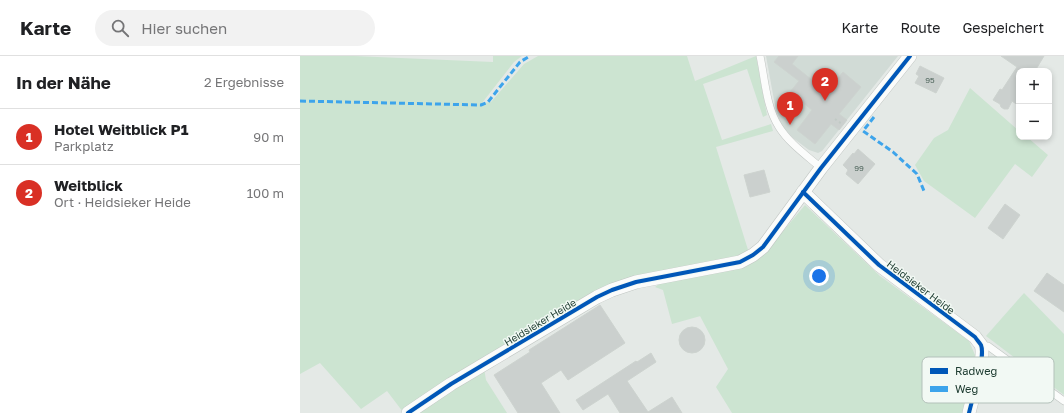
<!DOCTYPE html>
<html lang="de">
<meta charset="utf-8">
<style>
body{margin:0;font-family:"Golos Text",sans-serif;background:#f2f2f2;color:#202124}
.controls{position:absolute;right:12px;top:12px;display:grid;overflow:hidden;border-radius:8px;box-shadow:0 2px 6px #0003}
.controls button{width:36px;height:36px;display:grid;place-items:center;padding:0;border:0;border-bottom:1px solid #e0e0e0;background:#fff;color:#202124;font:20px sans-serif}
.you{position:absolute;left:519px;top:220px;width:14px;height:14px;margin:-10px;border:3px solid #fff;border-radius:50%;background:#1a73e8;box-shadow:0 0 0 6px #1a73e833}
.badge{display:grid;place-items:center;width:26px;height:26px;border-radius:50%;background:#d93025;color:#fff;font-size:13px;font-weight:700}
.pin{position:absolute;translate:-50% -33px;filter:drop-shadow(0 1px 2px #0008)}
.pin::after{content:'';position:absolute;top:21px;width:14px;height:12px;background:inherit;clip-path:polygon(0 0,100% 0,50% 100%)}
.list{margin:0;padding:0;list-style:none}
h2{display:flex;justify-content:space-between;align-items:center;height:52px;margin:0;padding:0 16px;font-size:17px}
h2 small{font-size:13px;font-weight:400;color:#757577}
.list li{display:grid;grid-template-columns:26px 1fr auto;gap:12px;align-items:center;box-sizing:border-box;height:56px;padding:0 16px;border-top:1px solid #e0e0e0}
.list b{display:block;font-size:15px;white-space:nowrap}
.list p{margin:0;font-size:13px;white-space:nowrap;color:#757577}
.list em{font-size:13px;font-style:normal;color:#757577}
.icon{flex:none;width:22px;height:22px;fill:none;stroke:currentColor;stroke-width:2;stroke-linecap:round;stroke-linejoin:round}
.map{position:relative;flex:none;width:764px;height:357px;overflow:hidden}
header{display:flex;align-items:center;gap:24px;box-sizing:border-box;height:56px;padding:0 20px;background:#fff;border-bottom:1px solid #e0e0e0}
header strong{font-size:19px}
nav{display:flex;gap:22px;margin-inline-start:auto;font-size:14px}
.search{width:280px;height:36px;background:#f2f2f2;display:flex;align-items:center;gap:10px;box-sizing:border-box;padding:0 14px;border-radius:22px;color:#757577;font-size:15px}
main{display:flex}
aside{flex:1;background:#fff}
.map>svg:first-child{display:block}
.built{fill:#d1dbd6}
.green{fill:#cce4d1}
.building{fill:#cbd0ce;stroke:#cdd3cf}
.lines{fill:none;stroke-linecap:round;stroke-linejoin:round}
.service-casing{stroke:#c1c6c3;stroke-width:8}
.minor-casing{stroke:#c1c6c3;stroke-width:14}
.path{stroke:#c0cac5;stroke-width:2;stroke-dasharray:2 3;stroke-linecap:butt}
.service{stroke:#fbfcfb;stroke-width:7}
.minor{stroke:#fbfcfb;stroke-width:13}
.quiet{stroke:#3da4eb;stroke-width:3;stroke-dasharray:6 3;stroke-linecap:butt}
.cycleway-casing{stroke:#f2f9f4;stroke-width:6}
.cycleway{stroke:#0057b8;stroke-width:4}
.labels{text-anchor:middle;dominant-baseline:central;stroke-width:3;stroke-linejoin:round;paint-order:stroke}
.number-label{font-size:8px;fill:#4c635a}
.street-label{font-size:10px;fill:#203e33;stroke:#f2f9f4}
.key{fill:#f2f9f4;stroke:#b3c1ba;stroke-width:1}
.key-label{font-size:11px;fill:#203e33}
</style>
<header>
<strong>Karte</strong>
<div class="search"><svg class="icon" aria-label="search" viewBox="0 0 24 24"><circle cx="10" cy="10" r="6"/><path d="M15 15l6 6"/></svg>Hier suchen</div>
<nav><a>Karte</a><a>Route</a><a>Gespeichert</a></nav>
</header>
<main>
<aside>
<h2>In der Nähe<small>2 Ergebnisse</small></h2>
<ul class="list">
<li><span class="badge">1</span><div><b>Hotel Weitblick P1</b><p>Parkplatz</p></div><em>90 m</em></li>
<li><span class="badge">2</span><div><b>Weitblick</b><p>Ort · Heidsieker Heide</p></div><em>100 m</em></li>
</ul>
</aside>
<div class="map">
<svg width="764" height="357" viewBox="0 0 764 357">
<rect width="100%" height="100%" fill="#e4e9e6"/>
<polygon class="built" points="466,0 598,0 522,95 518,97 509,94 493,82 482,70 476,55"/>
<g class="green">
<polygon points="0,0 54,0 193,6 193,0 222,0 214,6 182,47 191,46 224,8 238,0 387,0 395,25 456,0 467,59 463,61 447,13 403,28 422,84 471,68 473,75 416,91 449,197 335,224 103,356 87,335 61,353 20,307 0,318"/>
<polygon points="670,32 719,75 719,81 727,81 748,99 732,121 715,108 675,162 624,125 615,109 634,82 648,74"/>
<polygon points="505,149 580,220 669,285 675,299 669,332 662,357 432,357 416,331 428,313 400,260 454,245 372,268 363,234 355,231 363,225 469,192"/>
<polygon points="724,237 764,278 764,339 686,280"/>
<polygon points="184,312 186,324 207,357 114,357"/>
</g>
<g class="building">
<polygon points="479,0 498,0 492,8 527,36 543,16 561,31 539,58 547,64 539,74 531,68 515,88 497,74 512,54 490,36 499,25 474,6"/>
<polygon points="701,0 744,0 735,15 719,15 719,50 712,45 708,53 704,53 701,51 700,48 693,44 700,33 702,34 717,11"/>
<polygon points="620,10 644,22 636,37 615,27 619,20 616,18"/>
<polygon points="558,93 575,108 558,128 546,118 548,114 543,109 553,97 554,98"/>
<polygon points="464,114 470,136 450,141 444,119"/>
<polygon points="705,148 720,159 703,183 688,172"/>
<polygon points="747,217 764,229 764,256 734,235"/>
<polygon points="300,249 325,287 268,324 261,314 241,327 260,357 218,357 194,319 230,296 229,294"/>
<circle cx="392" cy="284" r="13"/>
<polygon points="351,297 356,306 327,325 348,356 372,341 382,357 320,357 308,338 283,354 276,344 336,305 337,306"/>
</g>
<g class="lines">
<defs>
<g id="service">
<path d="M460 0C465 23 466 51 479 71 489 87 506 99 521 112"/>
<polyline points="681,290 688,290 764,345"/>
</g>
<g id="minor">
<path d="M503 136 579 209 675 281C677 284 679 286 681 289 686 301 672 343 669 357"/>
<polyline points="108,357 151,328 297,241 312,234 336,226 440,206 453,199 463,191 521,112 610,0"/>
</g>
</defs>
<use href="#service" class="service-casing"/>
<use href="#minor" class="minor-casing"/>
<polyline class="path" points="535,63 542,68"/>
<use href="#service" class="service"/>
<use href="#minor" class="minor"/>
<g class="quiet">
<polyline points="0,45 181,49 188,46 220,6 230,0"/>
<polyline points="574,61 563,75 593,96 617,118 624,135"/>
</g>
<defs>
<g id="cycleway">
<path d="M503 136 579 209 675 281C677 284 679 286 681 289 686 301 672 343 669 357"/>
<polyline points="108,357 151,328 297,241 312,234 336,226 440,206 453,199 463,191 521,112 610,0"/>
</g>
</defs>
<use href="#cycleway" class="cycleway-casing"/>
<use href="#cycleway" class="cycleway"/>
</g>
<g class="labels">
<g class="number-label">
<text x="630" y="24">95</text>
<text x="559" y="112">99</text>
</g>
<g class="street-label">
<text transform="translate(621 231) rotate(37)">Heidsieker Heide</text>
<text transform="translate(240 266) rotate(-31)">Heidsieker Heide</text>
</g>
</g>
<rect x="622" y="301" width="132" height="46" rx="6" class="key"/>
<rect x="630" y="312" width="18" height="6" fill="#0057b8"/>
<rect x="630" y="330" width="18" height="6" fill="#3da4eb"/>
<g class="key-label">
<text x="655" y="319">Radweg</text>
<text x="655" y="337">Weg</text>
</g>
</svg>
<div class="controls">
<button>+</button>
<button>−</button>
</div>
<div class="you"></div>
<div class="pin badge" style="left:490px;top:69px">1</div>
<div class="pin badge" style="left:525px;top:45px">2</div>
</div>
</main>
